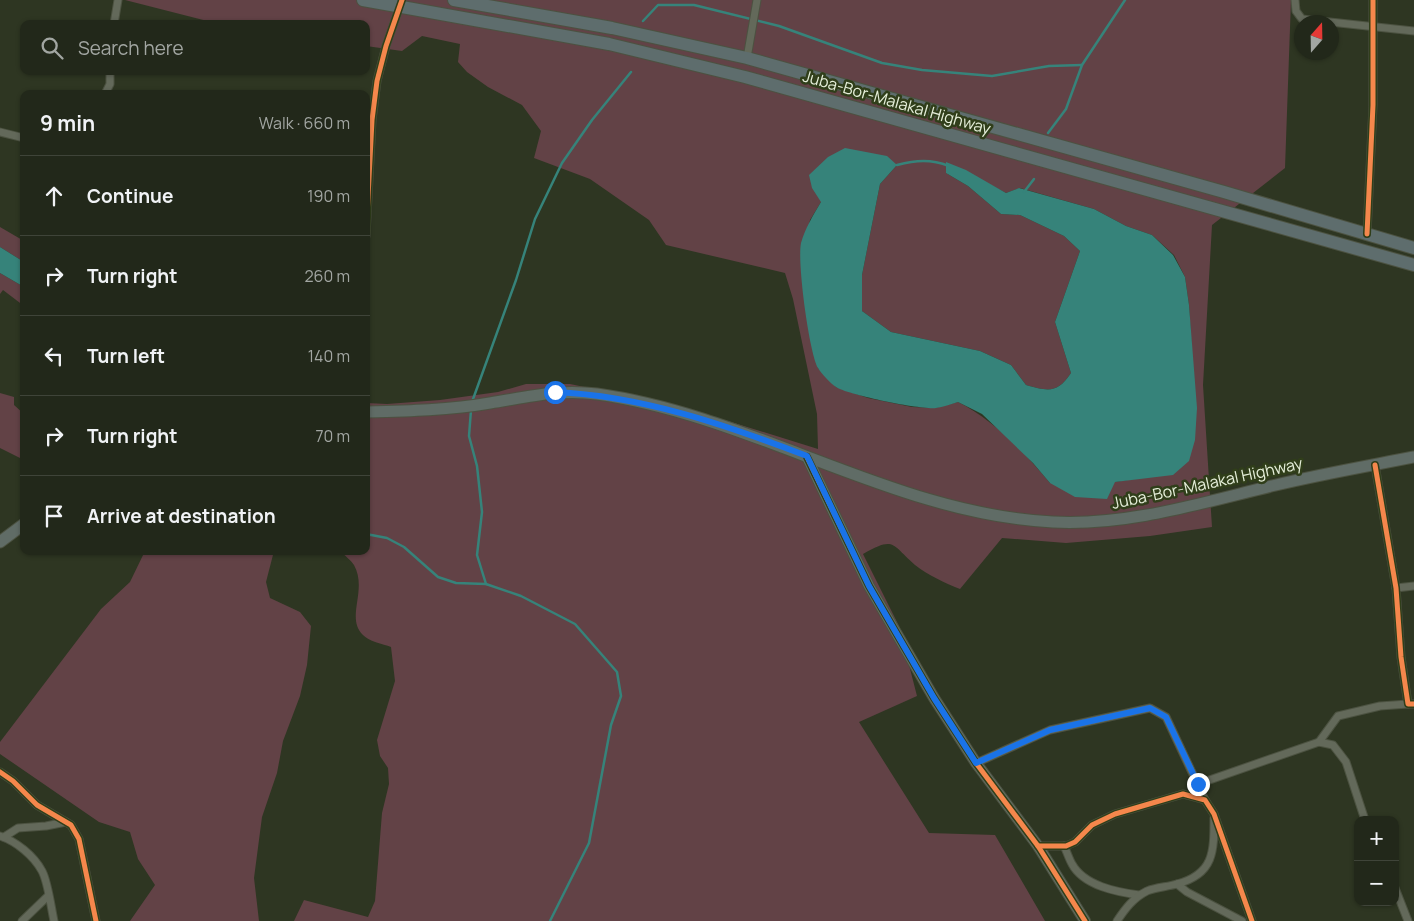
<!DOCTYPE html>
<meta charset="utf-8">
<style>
body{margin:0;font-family:Manrope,sans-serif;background:#2a3023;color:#f1f3f6}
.controls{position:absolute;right:15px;bottom:15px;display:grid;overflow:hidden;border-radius:10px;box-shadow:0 1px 4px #0004}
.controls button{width:45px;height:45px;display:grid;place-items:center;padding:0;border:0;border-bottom:1px solid #3f4439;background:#22281a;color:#f1f3f6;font:25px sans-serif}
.compass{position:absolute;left:1294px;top:15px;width:45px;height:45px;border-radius:50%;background:#22281a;box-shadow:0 1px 4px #0004;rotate:20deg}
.stop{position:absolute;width:15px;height:15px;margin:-11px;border:4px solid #1a73e8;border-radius:50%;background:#fff}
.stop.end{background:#1a73e8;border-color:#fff;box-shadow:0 1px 5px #0008}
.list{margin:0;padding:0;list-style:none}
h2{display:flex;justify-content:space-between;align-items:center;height:65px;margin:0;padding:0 20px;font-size:21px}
h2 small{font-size:16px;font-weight:400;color:#a2a6a2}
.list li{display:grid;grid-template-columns:32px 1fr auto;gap:15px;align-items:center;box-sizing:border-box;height:80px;padding:0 20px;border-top:1px solid #3f4439}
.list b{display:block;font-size:19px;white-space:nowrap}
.list em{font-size:16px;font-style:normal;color:#a2a6a2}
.icon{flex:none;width:28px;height:28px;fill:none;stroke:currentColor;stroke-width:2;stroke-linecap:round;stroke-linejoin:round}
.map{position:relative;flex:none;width:1414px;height:921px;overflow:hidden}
.search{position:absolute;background:#22281a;box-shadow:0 1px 4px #0004;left:20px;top:20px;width:350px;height:55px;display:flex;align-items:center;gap:12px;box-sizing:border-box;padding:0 18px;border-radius:10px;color:#a2a6a2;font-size:19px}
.panel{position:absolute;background:#22281a;box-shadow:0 1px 4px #0004;left:20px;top:90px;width:350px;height:465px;border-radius:10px}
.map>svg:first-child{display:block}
.green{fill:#624246;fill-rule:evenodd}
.water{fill:#36837a}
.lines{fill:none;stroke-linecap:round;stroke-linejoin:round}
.stream{stroke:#36837a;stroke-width:2.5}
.street-casing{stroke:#4c5241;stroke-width:9}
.secondary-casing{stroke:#4c5241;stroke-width:12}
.primary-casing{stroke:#4c5241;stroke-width:13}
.highway-casing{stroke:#4c5241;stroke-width:14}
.street{stroke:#63695a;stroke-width:7}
.secondary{stroke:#646e63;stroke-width:10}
.primary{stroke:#606c66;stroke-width:11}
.highway{stroke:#5e6d6d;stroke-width:12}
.cycleway-casing{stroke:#303e1a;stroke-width:8}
.cycleway{stroke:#f5874c;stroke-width:5}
.route{stroke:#1a73e8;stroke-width:6}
.labels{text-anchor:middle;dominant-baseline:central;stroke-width:5;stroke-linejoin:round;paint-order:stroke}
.street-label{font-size:16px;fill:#e6efda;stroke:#303e1a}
</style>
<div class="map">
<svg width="1414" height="921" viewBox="0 0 1414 921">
<rect width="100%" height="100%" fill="#2e3622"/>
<g class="green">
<path d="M125 0H1291L1285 168 1212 225 1203 385 1212 527 1150 536 1066 543 1002 538 960 589C945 583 928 575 915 565 891 544 895 536 863 554L899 626 917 696 859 722 929 833 995 835 1045 921H294L304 900 368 917 375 901 382 813 389 784 388 768 380 756 377 740 395 681 391 647C383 644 368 641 363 635 345 618 368 590 354 565 351 560 344 555 340 551H366V403L387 404 440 400 498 392 526 384H570L686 408 818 449 817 414 793 299 785 273 666 245 649 220 590 179 534 158 541 131 522 105 488 87 467 72 458 62 460 44 422 36 402 51 366 46V24H219ZM897 165 880 184 862 275V311L891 332 980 351 1011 365 1026 385C1048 391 1057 394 1071 373L1055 322 1080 251 1064 236 1020 215 1001 214 968 186 946 173 987 183 1006 193 1020 188 1094 209 1126 226 1152 235 1174 255 1185 277 1189 305 1192 354 1140 478 1115 482 1050 483C1023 451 995 421 958 402L935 408 912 407 868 398 836 387 818 368 810 336 801 268 810 220 821 202Z"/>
<polygon points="0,227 24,241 24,262 0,247"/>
<polygon points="0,273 24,287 24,306 3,290 0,294"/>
<polygon points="0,393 14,397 14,405 24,414 24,460 0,448"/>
<polygon points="145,551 274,551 266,582 270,598 300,612 311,626 307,665 300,696 283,741 277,773 262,817 254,878 259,921 130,921 155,885 138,859 130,832 99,822 0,754 0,742 101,609 130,582"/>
</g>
<g class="water">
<path d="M845 148 887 156 897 165 880 184 862 275V311L891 332 980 351 1011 365 1026 385C1048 391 1057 394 1071 373L1055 322 1080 251 1064 236 1020 215 1001 214 968 186 946 173V162L966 170 1006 193 1019 188 1094 209 1126 226 1152 235 1173 255 1185 277 1189 305 1197 408 1195 440 1189 461 1173 475 1115 482 1107 499 1075 497 1050 483 1033 463 982 414 958 402C951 404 943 407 936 408 922 410 848 395 836 387 831 384 821 373 818 368 809 351 797 262 801 243 805 229 813 215 821 202L812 188 809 175 828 157Z"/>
<polygon points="0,247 24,262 24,287 0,273"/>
</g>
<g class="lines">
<g class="stream">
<polyline points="643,21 658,5 694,5 779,26 882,63 922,70 992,76 1049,66 1082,65"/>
<polyline points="1048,133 1066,109 1082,65 1125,0"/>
<path d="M897 165C916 160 931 159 949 166"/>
<polyline points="1024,192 1034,179"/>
<polyline points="472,402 516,280 535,219 562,163 592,120 631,72"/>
<polyline points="471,410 469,436 477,466 482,512 477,555 486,584"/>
<polyline points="366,534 387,538 404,547 438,577 456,583 486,584 521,596 575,624 617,672 621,696 611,725 589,843 550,921"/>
</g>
<defs>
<g id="street">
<polyline points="1295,0 1296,11 1302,19 1414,31"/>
<polyline points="114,24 118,0"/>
<polyline points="747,58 757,0"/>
<polyline points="105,94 110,84 110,71"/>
<polyline points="0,132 24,138"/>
<polyline points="1367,234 1373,105 1373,0"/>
<polyline points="366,236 372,120 377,81 386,46 402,0"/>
<polyline points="1375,465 1396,588 1401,657 1408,704 1414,704"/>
<polyline points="1396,588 1414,586"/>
<polyline points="1319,742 1338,716 1380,706 1408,704"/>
<polyline points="976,763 1050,730 1150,708 1166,717 1205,800"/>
<polyline points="0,772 13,781 37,805 71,825 79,839 96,921"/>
<polyline points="1198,784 1319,742 1333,745 1346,762 1365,820"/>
<path d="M0 836C16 841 34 856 42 871 48 882 51 907 54 921"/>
<polyline points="4,837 18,828 46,826 66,822"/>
<polyline points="1038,846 1066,846 1075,842 1092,825 1115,814 1183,794 1205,800 1214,814 1252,921"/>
<path d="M1064 846C1067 852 1069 859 1072 864 1084 886 1117 892 1139 895"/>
<polyline points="1177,884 1187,892 1242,921"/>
<polyline points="1395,888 1408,921"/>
<polyline points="22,921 48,896"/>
<path d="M1117 921C1125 909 1133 898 1147 891 1156 887 1167 887 1177 884 1214 874 1214 852 1214 818"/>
</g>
<polyline id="secondary" points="807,457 869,586 934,698 976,763 1038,846 1085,921"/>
<g id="primary">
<path d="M366 412C407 411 450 410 490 403 528 397 558 389 597 394 755 416 893 514 1053 522 1129 526 1204 502 1276 485 1322 474 1368 466 1414 457"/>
<polyline points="0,542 24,524"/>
</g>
<g id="highway">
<polyline points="363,0 609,44 745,77 1414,265"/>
<polyline points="454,0 612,28 747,58 1224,192 1414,248"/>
</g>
</defs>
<use href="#street" class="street-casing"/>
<use href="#secondary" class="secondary-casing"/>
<use href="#primary" class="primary-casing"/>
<use href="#highway" class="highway-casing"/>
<use href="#street" class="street"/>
<use href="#secondary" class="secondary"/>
<use href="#primary" class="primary"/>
<use href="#highway" class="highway"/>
<defs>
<g id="cycleway">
<polyline points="1367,234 1373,105 1373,0"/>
<polyline points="366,236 372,120 377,81 386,46 402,0"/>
<polyline points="807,457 869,586 934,698 976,763 1038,846 1085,921"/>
<polyline points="1375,465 1396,588 1401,657 1408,704 1414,704"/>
<polyline points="0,772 13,781 37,805 71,825 79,839 96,921"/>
<polyline points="1038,846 1066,846 1075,842 1092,825 1115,814 1183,794 1205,800 1214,814 1252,921"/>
</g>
</defs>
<use href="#cycleway" class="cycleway-casing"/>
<use href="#cycleway" class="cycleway"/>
</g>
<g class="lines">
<path class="route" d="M555 392C643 396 726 425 807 456L869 586 934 698 976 763 1050 730 1150 708 1166 717 1198 784"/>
</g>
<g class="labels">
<g class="street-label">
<text transform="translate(897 102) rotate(16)">Juba-Bor-Malakal Highway</text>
<text transform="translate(1207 483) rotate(-12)">Juba-Bor-Malakal Highway</text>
</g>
</g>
</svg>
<div class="controls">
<button>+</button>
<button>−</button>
</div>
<svg class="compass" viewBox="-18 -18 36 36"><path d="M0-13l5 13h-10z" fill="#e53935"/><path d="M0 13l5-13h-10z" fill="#a2a6a2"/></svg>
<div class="stop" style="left:555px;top:392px"></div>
<div class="stop end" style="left:1198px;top:784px"></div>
<div class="search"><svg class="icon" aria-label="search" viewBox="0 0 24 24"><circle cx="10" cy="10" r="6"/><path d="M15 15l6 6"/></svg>Search here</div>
<section class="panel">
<h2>9 min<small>Walk · 660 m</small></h2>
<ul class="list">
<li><svg class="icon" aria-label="ahead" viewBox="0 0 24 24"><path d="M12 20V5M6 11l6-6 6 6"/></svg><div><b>Continue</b></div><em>190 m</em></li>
<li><svg class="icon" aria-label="right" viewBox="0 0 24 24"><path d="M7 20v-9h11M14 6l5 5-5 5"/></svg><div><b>Turn right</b></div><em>260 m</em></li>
<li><svg class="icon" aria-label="left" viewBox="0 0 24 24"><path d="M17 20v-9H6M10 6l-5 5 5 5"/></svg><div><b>Turn left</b></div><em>140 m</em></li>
<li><svg class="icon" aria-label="right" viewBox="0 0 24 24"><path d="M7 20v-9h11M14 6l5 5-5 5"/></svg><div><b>Turn right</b></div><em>70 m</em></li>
<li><svg class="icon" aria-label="arrive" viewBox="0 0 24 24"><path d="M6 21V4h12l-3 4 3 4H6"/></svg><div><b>Arrive at destination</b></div></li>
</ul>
</section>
</div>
